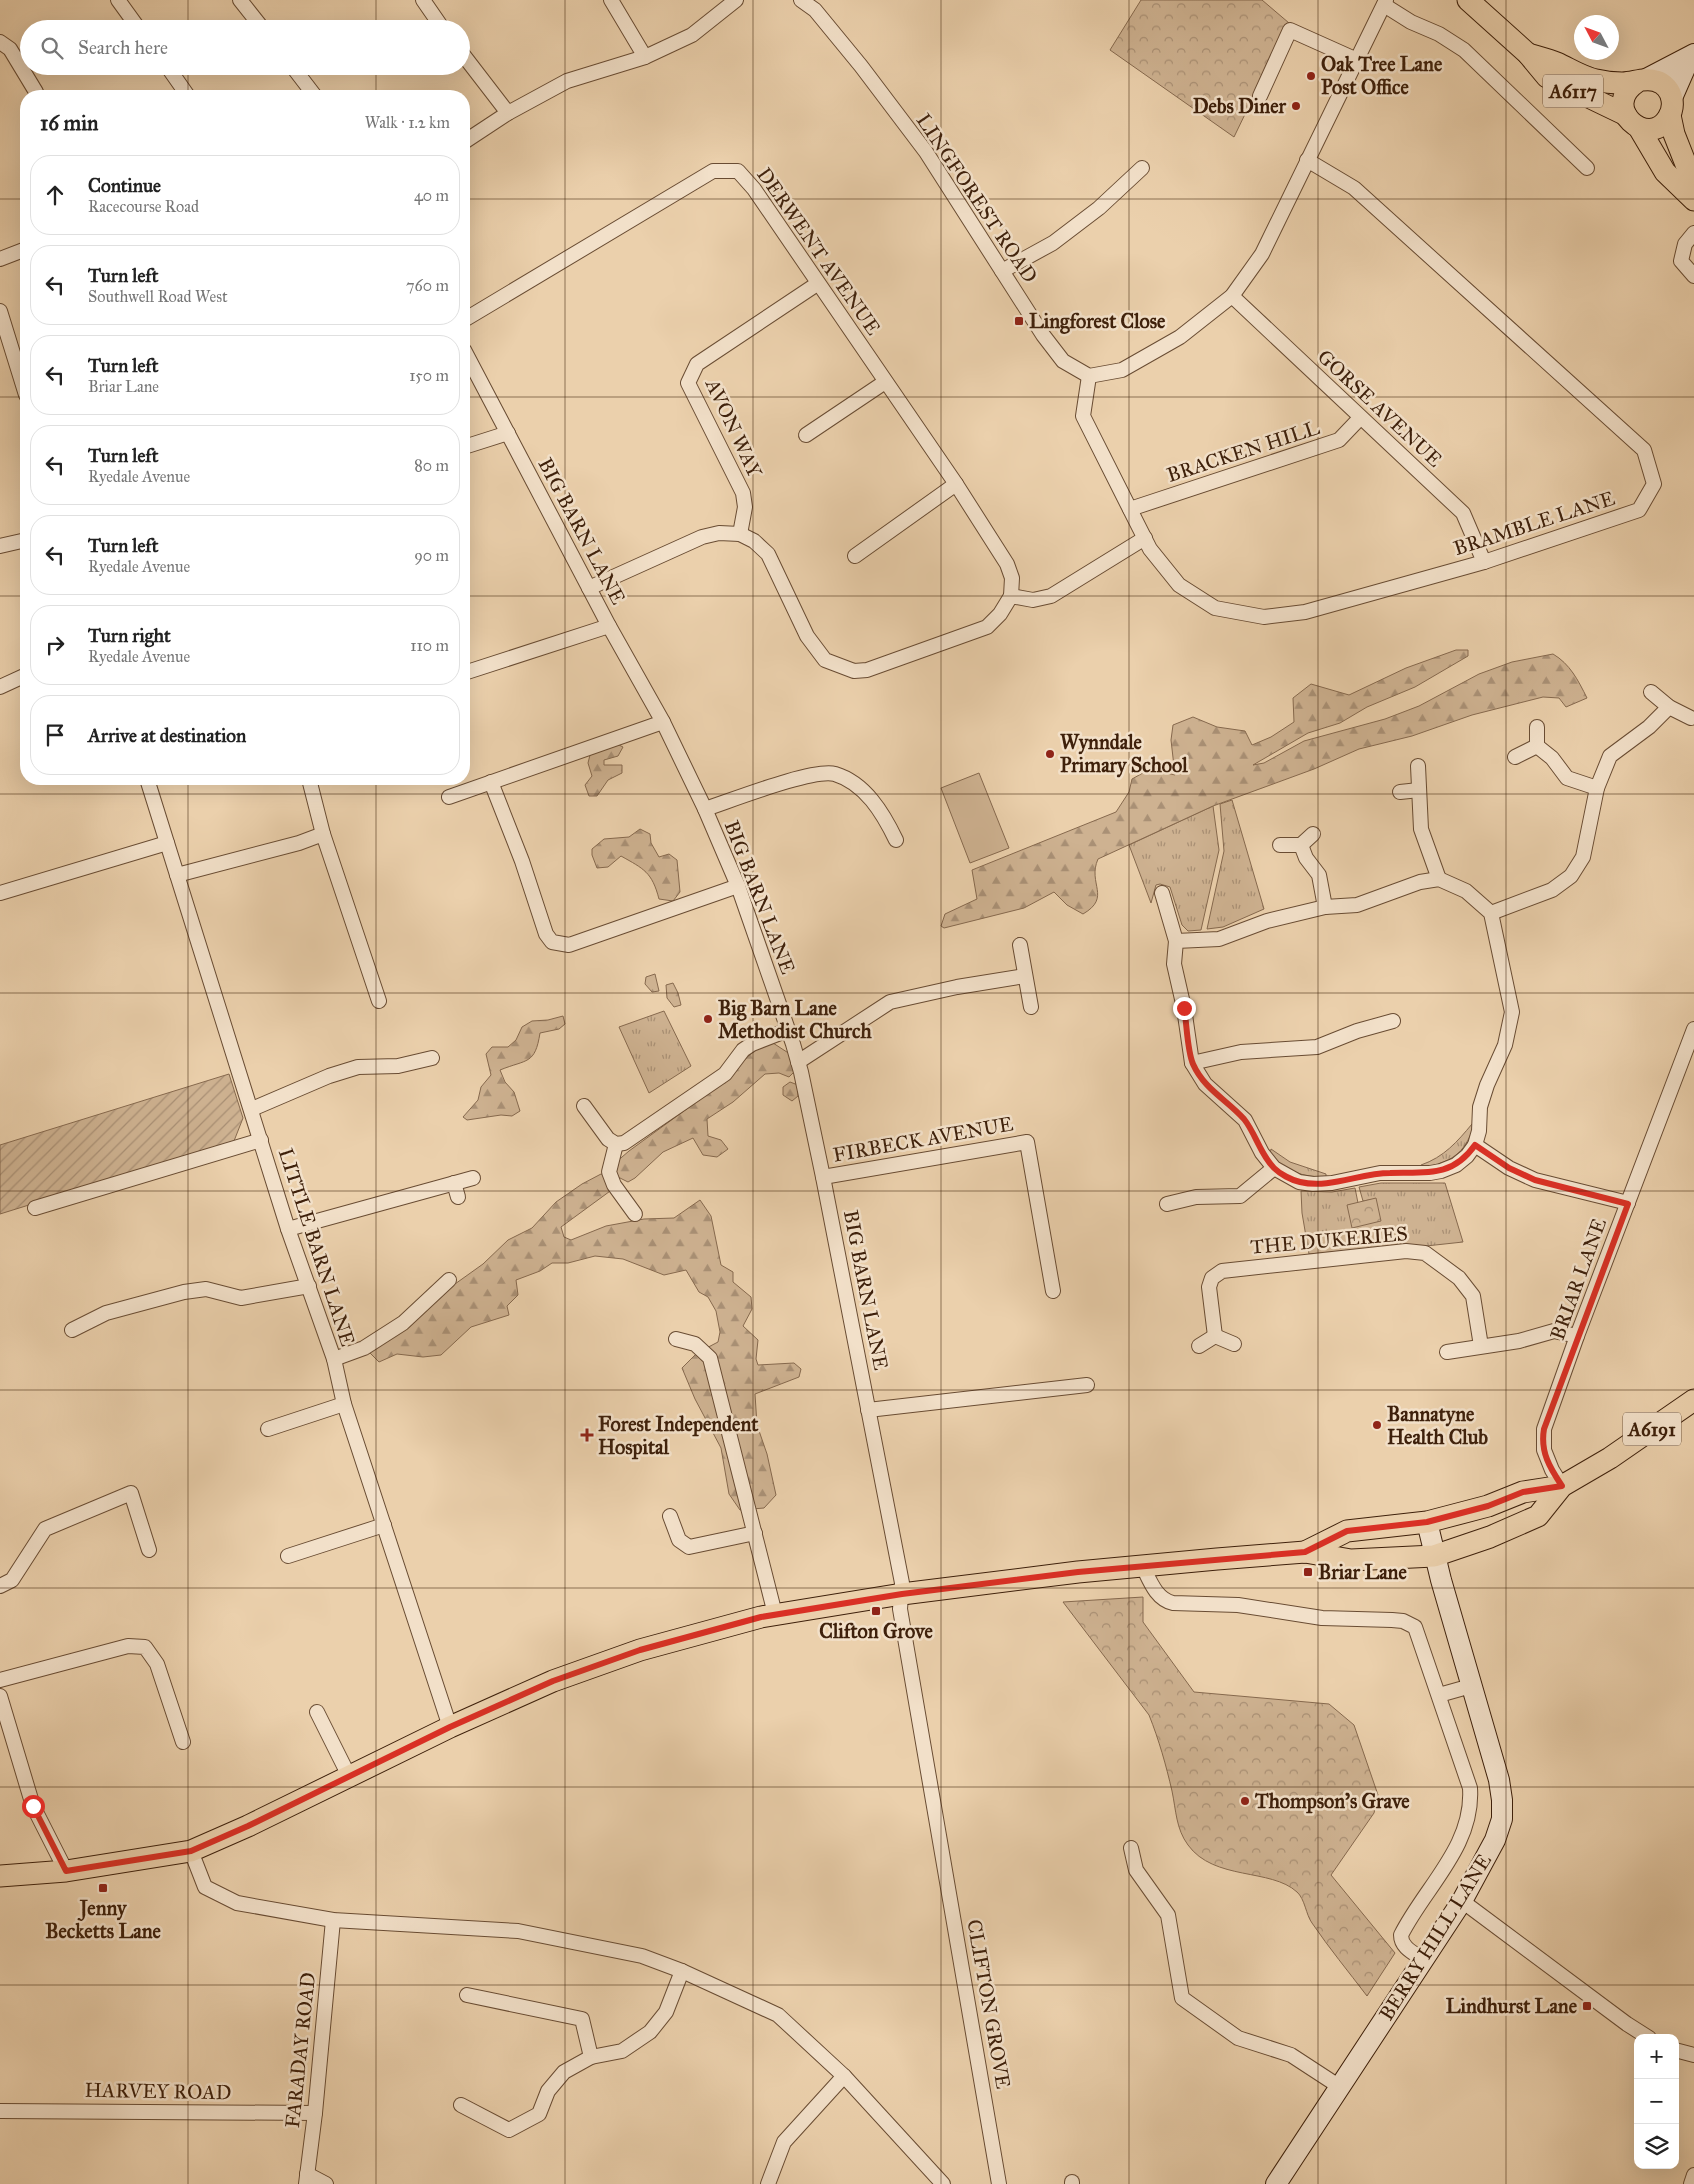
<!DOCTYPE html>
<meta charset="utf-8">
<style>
body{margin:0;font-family:"IM FELL Great Primer",serif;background:#f6f6f6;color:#222}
.controls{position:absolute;right:15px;bottom:15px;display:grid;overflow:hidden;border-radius:10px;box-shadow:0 5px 20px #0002}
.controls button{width:45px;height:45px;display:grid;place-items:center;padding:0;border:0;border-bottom:1px solid #e0e0e0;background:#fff;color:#222;font:25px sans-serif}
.compass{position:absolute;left:1574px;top:15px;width:45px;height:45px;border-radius:50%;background:#fff;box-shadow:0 5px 20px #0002;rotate:311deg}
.stop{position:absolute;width:15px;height:15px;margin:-11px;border:4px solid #d93025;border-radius:50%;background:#fff}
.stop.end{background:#d93025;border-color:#fff;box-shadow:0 1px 5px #0008}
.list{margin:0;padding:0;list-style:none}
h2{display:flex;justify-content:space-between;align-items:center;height:65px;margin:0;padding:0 20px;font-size:21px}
h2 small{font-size:16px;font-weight:400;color:#767676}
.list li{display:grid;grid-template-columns:32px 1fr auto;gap:15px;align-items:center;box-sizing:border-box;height:80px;margin:0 10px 10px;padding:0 10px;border:1px solid #e0e0e0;border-radius:20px}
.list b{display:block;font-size:19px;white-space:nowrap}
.list p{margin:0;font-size:16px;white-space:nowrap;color:#767676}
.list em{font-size:16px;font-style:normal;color:#767676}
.icon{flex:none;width:28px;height:28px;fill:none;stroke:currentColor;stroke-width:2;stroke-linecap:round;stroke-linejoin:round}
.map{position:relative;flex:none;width:1694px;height:2184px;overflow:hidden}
.search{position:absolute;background:#fff;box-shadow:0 5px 20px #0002;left:20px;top:20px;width:450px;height:55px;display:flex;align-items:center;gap:12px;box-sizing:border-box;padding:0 18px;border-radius:28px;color:#767676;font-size:19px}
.panel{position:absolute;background:#fff;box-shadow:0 5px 20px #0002;left:20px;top:90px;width:450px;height:695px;border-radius:20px}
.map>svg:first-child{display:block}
.grass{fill:url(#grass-tufts);stroke:#86694e}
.forest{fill:url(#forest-firs);stroke:#86694e}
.park{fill:url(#park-crowns);stroke:#86694e}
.garden{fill:url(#garden-furrows);stroke:#86694e}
.pitch{fill:#ceb291;stroke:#86694e}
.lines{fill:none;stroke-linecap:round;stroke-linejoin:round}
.street-casing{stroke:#694c33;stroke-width:16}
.secondary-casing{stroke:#3e200b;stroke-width:22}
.primary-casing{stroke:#3e200b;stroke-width:23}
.street{stroke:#f2e0c9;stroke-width:14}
.secondary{stroke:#f2e0c9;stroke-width:20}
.primary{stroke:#ebd0ac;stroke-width:21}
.route{stroke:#d93025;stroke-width:6}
.grid{fill:none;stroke:#3e200b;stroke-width:1;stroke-opacity:0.55}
.poi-dot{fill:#8f2418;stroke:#f2e0c9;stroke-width:2}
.labels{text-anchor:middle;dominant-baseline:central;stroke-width:5;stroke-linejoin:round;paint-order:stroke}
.shield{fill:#f2e0c9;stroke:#745a44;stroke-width:1}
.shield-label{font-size:19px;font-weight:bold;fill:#3e200b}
.poi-label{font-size:20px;font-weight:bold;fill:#3e200b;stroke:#f2e0c9;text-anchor:start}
.street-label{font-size:20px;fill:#3e200b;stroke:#f2e0c9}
</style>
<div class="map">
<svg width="1694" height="2184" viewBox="0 0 1694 2184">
<defs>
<pattern id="grass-tufts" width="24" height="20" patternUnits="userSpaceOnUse" patternTransform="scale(1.25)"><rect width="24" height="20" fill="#ceb291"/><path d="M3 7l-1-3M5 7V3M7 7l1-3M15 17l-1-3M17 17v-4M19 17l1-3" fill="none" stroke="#a99075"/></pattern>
<pattern id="forest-firs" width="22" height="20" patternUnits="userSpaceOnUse" patternTransform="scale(1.25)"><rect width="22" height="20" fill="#ceb291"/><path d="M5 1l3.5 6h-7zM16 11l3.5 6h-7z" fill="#a99075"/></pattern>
<pattern id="park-crowns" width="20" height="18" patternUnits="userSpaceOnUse" patternTransform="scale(1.25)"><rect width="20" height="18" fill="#ceb291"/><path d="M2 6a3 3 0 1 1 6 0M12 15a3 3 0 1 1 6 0" fill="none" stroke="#a99075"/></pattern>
<pattern id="garden-furrows" width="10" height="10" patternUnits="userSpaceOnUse" patternTransform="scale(1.25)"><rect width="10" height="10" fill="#ceb291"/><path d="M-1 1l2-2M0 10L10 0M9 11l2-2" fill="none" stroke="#a99075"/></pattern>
</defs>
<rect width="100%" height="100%" fill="#ebd0ac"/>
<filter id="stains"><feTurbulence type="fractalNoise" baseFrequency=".004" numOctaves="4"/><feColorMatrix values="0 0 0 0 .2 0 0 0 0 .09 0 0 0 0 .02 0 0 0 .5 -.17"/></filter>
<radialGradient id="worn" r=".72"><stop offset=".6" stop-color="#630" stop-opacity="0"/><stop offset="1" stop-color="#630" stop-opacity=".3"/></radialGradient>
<g class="grass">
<polygon points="1232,800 1264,909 1223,927 1207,929 1224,851 1220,804"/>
<polygon points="1213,806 1219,850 1201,930 1188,931 1182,925 1170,887 1160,884 1156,885 1151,903 1129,845"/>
<polygon points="664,1011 691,1066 649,1093 619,1027"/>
<path d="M1472 1124 1474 1126C1464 1155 1451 1162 1422 1168L1421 1165C1444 1157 1457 1142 1472 1124Z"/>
<path d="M1271 1149 1290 1162 1326 1174V1177C1302 1177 1287 1172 1270 1154Z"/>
<polygon points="1381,1183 1445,1183 1463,1242 1426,1246 1395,1246 1309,1254 1302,1213 1301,1191 1332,1192 1355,1188 1358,1203 1347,1206 1376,1199 1363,1201 1359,1187"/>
</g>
<g class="forest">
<path d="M1456 650H1468V656L1415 687 1367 707 1340 723 1308 733 1253 765 1264 763 1304 741 1385 719 1419 706 1479 674 1512 662 1553 654C1570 664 1578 680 1587 698L1566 707 1559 698 1543 697 1472 715 1412 736 1359 749 1314 769 1213 806 1098 859C1087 884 1112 897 1083 914L1067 905 1054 892 1024 908 944 928 941 926 945 914 977 899 972 870 1116 812 1129 792 1132 779 1150 769 1175 775 1171 740 1173 725 1193 717 1217 727 1245 731 1252 745 1271 737 1294 722 1293 698 1311 684 1349 695 1406 668Z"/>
<polygon points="619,745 623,747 618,756 604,760 604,765 622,765 622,773 608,780 597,796 589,796 585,785 592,776 588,763 590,755 598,750"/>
<path d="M640 829 650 834 651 843 659 857 669 854 677 860 680 892 673 901 659 899C652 872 644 869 621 856L608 867 597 868 592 855V849L604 839 629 837Z"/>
<polygon points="655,974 659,991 652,992 645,984 646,977"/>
<polygon points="673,983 678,993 681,1005 674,1007 667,998 666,985"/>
<path d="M563 1016 565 1024 559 1029 540 1033C535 1065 527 1059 500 1070L505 1082 514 1092 520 1111 512 1116 501 1115 467 1120 463 1117 478 1100 481 1087 491 1075 486 1054 492 1047H508L516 1040 522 1027 532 1021 548 1020Z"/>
<polygon points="773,1043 793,1056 796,1070 789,1077 779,1073 765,1074 733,1102 707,1119 708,1136 721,1140 728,1149 717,1157 703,1155 693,1138 663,1152 635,1178 628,1182 616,1176 615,1163 629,1151 714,1089 756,1049"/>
<polygon points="790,1082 798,1085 798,1096 792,1101 783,1095 783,1087"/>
<polygon points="601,1174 615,1178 617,1186 561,1227 564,1237 571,1240 606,1226 644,1219 674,1218 700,1200 711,1216 721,1265 733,1272 733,1282 751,1297 752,1309 743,1326 758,1340 756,1359 758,1365 794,1363 801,1369 799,1377 755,1394 757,1425 767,1454 776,1495 764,1508 740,1510 729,1494 721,1448 695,1399 682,1368 697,1353 718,1342 720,1332 716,1311 708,1297 699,1292 686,1270 664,1275 623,1259 595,1256 568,1263 552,1263 540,1271 516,1280 518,1295 507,1306 509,1315 471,1327 441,1355 423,1357 397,1354 379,1362 369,1352 441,1294 483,1264 508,1240 532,1228 556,1202 582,1184"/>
</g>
<g class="park">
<polygon points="1141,0 1262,0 1289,23 1234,137 1110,50"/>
<polygon points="1376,1198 1381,1221 1352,1228 1347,1205"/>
<path d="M1143 1597V1622L1194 1692 1329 1704 1354 1725 1378 1795 1374 1813 1331 1875 1395 1953 1367 1996C1348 1971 1329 1948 1312 1923 1306 1915 1305 1899 1297 1892 1271 1868 1214 1881 1188 1845 1176 1829 1176 1810 1172 1791 1166 1765 1159 1740 1149 1715L1063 1602Z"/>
</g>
<polygon class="garden" points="229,1074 243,1118 234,1141 0,1214 0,1145"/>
<polygon class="pitch" points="979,773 1009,848 970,863 941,788"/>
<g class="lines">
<defs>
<g id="street">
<polyline points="118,0 139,29"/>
<polyline points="240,0 263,29"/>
<polyline points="423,0 443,29"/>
<polyline points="611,0 645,57"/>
<polyline points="801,0 815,10 861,66 926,152 1043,335 1063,361 1089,376 1122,370 1180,337 1232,296 1262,254 1386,0"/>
<polyline points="1384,5 1411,22 1439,34 1464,50 1587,168"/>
<polyline points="0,42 10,49 36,92"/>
<polyline points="461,52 508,113"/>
<polyline points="167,66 188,96"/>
<polyline points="292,66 315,96"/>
<polyline points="1260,96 1290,30 1357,60"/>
<polyline points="464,142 508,113 567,81 645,57 692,35 736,0"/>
<polyline points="1694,233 1685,244 1681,261 1694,276"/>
<polyline points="0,259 26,249"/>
<polyline points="1002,271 1053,243 1099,208 1142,168"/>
<polyline points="1232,296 1463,513 1484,562"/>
<polyline points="0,311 26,395"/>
<polyline points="464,320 713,171 738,171 754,189 956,484 1007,564 1012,578 1011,596"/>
<polyline points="464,350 609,626 663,722 705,809 738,886 793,1044 801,1072 823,1177 902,1583 900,1609 999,2184"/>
<polyline points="1089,376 1083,416 1150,549 1179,585 1215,608 1264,617 1305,612 1484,562 1639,510 1654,484 1644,450 1354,188 1307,160"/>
<polyline points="806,435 885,382"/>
<polyline points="464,447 508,433"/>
<polyline points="1130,509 1339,440 1360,418"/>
<polyline points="740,534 745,507 743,493 688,383 697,364 817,284"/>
<polyline points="0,546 26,540"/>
<polyline points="855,556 956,484"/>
<polyline points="589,588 702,537 719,533 740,534 754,541 768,554 807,636 825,660 854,671 867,670 987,627 1000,614 1011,596 1033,600 1051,596 1145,538"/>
<polyline points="464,673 609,626"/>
<polyline points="0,687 26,675"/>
<polyline points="1651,692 1669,707 1691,718"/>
<polyline points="1537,746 1552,758 1567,778 1597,788"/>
<polyline points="1515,757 1537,746 1537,727"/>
<polyline points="1418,766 1421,829 1439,879"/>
<polyline points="147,779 288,1229 334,1359 344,1404 450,1727"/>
<polyline points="309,779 323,834"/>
<polyline points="491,782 522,861 546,934 552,942 569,945 738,886"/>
<polyline points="1400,792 1419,790"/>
<polyline points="449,797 663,722"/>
<path d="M705 809C730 801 813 768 835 774 865 783 883 813 896 840"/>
<polyline points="1280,845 1301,845 1313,834"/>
<polyline points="1301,845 1306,858 1319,875 1325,907"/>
<polyline points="177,875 299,843 323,834 379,1001"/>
<polyline points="0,893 167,843"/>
<polyline points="1162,893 1176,941 1174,964 1184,1008 1192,1063 1205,1084 1245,1120 1262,1153 1274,1168 1299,1182 1313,1184 1332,1183 1380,1173 1430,1173 1441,1171 1456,1165 1467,1156 1475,1145 1479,1131 1480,1107 1487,1085 1505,1045 1512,1012 1491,913 1466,891 1439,879 1420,882 1357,905 1325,907 1267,921 1219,939 1176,941"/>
<polyline points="1491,913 1552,890 1571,876 1583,857 1597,788 1610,756 1649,727 1669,707"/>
<polyline points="1020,945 1031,1007"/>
<polyline points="798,1062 890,1002 957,987 1025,976"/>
<polyline points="1192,1063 1241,1052 1317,1047 1357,1031 1393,1021"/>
<polyline points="584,1106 608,1139 616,1144 624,1143 725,1074 743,1050 752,1044 788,1030"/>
<polyline points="252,1109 329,1076 358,1067 398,1066 432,1058"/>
<polyline points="616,1144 609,1172 614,1185 635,1214"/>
<polyline points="1475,1145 1509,1168 1535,1180 1628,1203"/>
<polyline points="823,1177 1027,1142 1053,1291"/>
<polyline points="454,1183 458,1197"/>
<polyline points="1167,1204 1196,1197 1240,1196 1274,1168"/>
<polyline points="35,1208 261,1140"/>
<polyline points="288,1229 473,1178"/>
<polyline points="72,1330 106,1313 184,1292 206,1289 241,1298 309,1286"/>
<polyline points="1215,1336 1209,1287 1212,1278 1222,1271 1406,1251 1425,1253 1459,1278 1473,1296 1481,1346"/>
<polyline points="676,1339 695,1344 710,1358 775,1614"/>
<polyline points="1199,1346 1215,1336 1234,1344"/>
<polyline points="1447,1352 1519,1341 1554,1331 1577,1336"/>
<polyline points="334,1359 364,1348 403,1323 449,1280"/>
<polyline points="868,1410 1087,1385"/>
<polyline points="268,1429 344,1404"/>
<polyline points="1562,1486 1552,1470 1544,1450 1544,1429 1577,1336 1694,1029"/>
<polyline points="670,1516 679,1540 689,1547 755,1533"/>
<polyline points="288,1556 384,1525"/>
<path d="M1143 1567C1150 1581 1156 1599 1173 1603L1238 1605 1322 1618 1392 1620 1403 1621 1415 1627 1470 1788C1474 1846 1425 1887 1401 1935 1401 1948 1414 1953 1424 1960"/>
<polyline points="0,1586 12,1580 45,1529 131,1493 149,1550"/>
<polyline points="0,1680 128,1646 145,1647 157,1664 183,1742"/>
<polyline points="1439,1695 1471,1686"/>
<polyline points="0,1696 33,1806 66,1871"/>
<polyline points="317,1712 349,1776"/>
<polyline points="1131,1848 1136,1870 1168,1915 1182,1998 1238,2038 1291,2055 1340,2087"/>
<polyline points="191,1851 205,1887 237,1903 333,1920 518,1931 642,1956 682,1971 778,2015 844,2076 943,2184"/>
<polyline points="1462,1901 1627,2024 1649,2038"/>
<polyline points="467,1995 582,2019 591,2057"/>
<polyline points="1675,2050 1694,2055"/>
<polyline points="461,2105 509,2130 539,2114 548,2091 564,2072 591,2057 622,2051 650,2032 666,2012 682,1971"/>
<polyline points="0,2111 315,2113"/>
<polyline points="307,2174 326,2184"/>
<polyline points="1072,2182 1072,2184"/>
<polyline points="306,2184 315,2113 333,1920"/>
<polyline points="768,2184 784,2142 844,2076"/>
<polyline points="1691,2184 1694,2175"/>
</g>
<g id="secondary">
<polyline points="1646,79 1694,54"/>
<polyline points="1672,98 1690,57"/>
<polyline points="1276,2184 1462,1901 1495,1840 1502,1819 1502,1800 1499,1780 1441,1580 1427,1522"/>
</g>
<g id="primary">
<polyline points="1468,0 1528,54 1547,77 1626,115"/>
<path d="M1528 54C1538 57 1548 59 1557 63 1570 69 1582 77 1596 80 1604 82 1614 83 1622 83 1633 83 1645 77 1656 81 1664 83 1671 91 1672 100 1673 106 1672 112 1668 118 1648 150 1599 107 1637 82"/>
<polyline points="1670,115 1674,134 1687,167 1689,193"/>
<polyline points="1639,128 1665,172 1694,200"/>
<polyline points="1305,1552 1347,1531 1427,1522 1488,1506 1523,1492 1562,1486"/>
<polyline points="0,1876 66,1871 191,1851 248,1826 450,1727 553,1681 640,1650 761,1617 902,1594 1078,1572 1217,1559 1305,1552 1351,1560 1434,1556 1490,1537 1538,1516 1562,1486 1610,1458 1694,1400"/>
</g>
</defs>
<use href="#street" class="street-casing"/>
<use href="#secondary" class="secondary-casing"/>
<use href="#primary" class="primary-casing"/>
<use href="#street" class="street"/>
<use href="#secondary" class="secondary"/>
<use href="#primary" class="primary"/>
</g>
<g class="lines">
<path class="route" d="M33 1806 66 1871 191 1851 248 1826 450 1727 553 1681 640 1650 761 1617 902 1594 1078 1572 1305 1552 1347 1531 1427 1522 1488 1506 1523 1492 1562 1486C1550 1468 1540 1452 1544 1429L1628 1204 1535 1180 1509 1168 1475 1145C1452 1178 1425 1172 1390 1173 1360 1173 1330 1189 1300 1182 1291 1180 1280 1174 1274 1168 1260 1154 1256 1134 1244 1119 1227 1100 1204 1089 1193 1064 1187 1050 1187 1024 1184 1008"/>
</g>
<path class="grid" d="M188 0V29M376 0V29M565 0V2184M753 0V2184M941 0V2184M1129 0V2184M1318 0V2184M1506 0V2184M188 66V96M376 66V96M0 199H26M464 199H1694M0 397H26M464 397H1694M0 596H26M464 596H1694M188 779V2184M376 779V2184M0 794H1694M0 993H1694M0 1191H1694M0 1390H1694M0 1588H1694M0 1787H1694M0 1985H1694"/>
<g class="poi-dot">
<circle cx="1311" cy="76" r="5"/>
<circle cx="1296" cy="106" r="5"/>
<rect x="1014" y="316" width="10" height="10" rx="2.5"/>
<circle cx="1050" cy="754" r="5"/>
<circle cx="708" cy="1019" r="5"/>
<circle cx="1377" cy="1425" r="5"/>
<path d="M584.5 1427.5h5v5h5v5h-5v5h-5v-5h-5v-5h5z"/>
<rect x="1303" y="1567" width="10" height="10" rx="2.5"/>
<rect x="871" y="1606" width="10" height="10" rx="2.5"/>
<circle cx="1245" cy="1801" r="5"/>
<rect x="98" y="1883" width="10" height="10" rx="2.5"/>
<rect x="1582" y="2001" width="10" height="10" rx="2.5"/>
</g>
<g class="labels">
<g class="shield">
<rect x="1543" y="74.5" width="60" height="33" rx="4"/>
<rect x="1623" y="1412.5" width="58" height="33" rx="4"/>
</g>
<g class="shield-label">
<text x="1573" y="91">A6117</text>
<text x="1652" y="1429">A6191</text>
</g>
<g class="poi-label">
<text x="1321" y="64">Oak Tree Lane<tspan x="1321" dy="23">Post Office</tspan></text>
<text x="1286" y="106" text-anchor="end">Debs Diner</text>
<text x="1029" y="321">Lingforest Close</text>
<text x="1060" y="742">Wynndale<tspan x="1060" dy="23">Primary School</tspan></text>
<text x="718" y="1008">Big Barn Lane<tspan x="718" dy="23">Methodist Church</tspan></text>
<text x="1387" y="1414">Bannatyne<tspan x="1387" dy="23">Health Club</tspan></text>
<text x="598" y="1424">Forest Independent<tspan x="598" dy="23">Hospital</tspan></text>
<text x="1318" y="1572">Briar Lane</text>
<text x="876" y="1631" text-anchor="middle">Clifton Grove</text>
<text x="1255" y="1801">Thompson's Grave</text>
<text x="103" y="1908" text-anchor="middle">Jenny<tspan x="103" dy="23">Becketts Lane</tspan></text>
<text x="1577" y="2006" text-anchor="end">Lindhurst Lane</text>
</g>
<g class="street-label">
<text transform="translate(977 198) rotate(56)">LINGFOREST ROAD</text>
<text transform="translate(819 251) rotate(55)">DERWENT AVENUE</text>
<text transform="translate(1380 408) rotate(43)">GORSE AVENUE</text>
<text transform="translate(734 428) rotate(65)">AVON WAY</text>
<text transform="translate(1243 451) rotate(-18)">BRACKEN HILL</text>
<text transform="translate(1534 523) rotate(-18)">BRAMBLE LANE</text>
<text transform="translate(582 531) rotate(62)">BIG BARN LANE</text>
<text transform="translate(760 897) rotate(69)">BIG BARN LANE</text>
<text transform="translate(923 1139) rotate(-10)">FIRBECK AVENUE</text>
<text transform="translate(1329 1240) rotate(-5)">THE DUKERIES</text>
<text transform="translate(317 1247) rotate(72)">LITTLE BARN LANE</text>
<text transform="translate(1578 1279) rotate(-70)">BRIAR LANE</text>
<text transform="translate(866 1290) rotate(79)">BIG BARN LANE</text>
<text transform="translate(1435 1937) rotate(-58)">BERRY HILL LANE</text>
<text transform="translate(989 2004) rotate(80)">CLIFTON GROVE</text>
<text transform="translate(300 2050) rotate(-84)">FARADAY ROAD</text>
<text transform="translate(158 2091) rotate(1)">HARVEY ROAD</text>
</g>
</g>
<rect width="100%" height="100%" filter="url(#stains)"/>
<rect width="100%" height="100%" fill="url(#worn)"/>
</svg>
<div class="controls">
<button>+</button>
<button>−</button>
<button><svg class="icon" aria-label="layers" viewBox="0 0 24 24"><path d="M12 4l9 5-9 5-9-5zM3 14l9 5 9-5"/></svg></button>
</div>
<svg class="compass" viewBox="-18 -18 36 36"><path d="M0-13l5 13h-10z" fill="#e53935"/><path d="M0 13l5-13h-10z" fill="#767676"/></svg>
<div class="stop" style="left:33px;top:1806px"></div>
<div class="stop end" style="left:1184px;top:1008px"></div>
<div class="search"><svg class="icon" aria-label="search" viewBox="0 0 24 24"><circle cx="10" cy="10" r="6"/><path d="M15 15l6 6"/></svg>Search here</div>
<section class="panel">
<h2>16 min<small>Walk · 1.2 km</small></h2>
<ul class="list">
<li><svg class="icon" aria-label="ahead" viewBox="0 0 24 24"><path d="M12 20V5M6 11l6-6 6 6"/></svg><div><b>Continue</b><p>Racecourse Road</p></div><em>40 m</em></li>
<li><svg class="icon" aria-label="left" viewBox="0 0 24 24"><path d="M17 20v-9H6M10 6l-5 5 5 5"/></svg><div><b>Turn left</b><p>Southwell Road West</p></div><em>760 m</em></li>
<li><svg class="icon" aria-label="left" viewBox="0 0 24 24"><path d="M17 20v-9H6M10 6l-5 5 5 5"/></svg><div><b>Turn left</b><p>Briar Lane</p></div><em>150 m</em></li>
<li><svg class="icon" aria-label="left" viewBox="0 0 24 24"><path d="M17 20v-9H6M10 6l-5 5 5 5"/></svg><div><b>Turn left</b><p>Ryedale Avenue</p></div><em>80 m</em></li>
<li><svg class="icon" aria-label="left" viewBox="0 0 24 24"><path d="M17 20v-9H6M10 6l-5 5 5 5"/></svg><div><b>Turn left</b><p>Ryedale Avenue</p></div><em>90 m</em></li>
<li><svg class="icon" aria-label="right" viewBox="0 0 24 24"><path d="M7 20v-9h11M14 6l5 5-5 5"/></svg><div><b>Turn right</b><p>Ryedale Avenue</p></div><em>110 m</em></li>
<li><svg class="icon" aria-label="arrive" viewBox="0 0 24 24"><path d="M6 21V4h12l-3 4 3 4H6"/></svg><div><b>Arrive at destination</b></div></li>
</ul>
</section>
</div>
